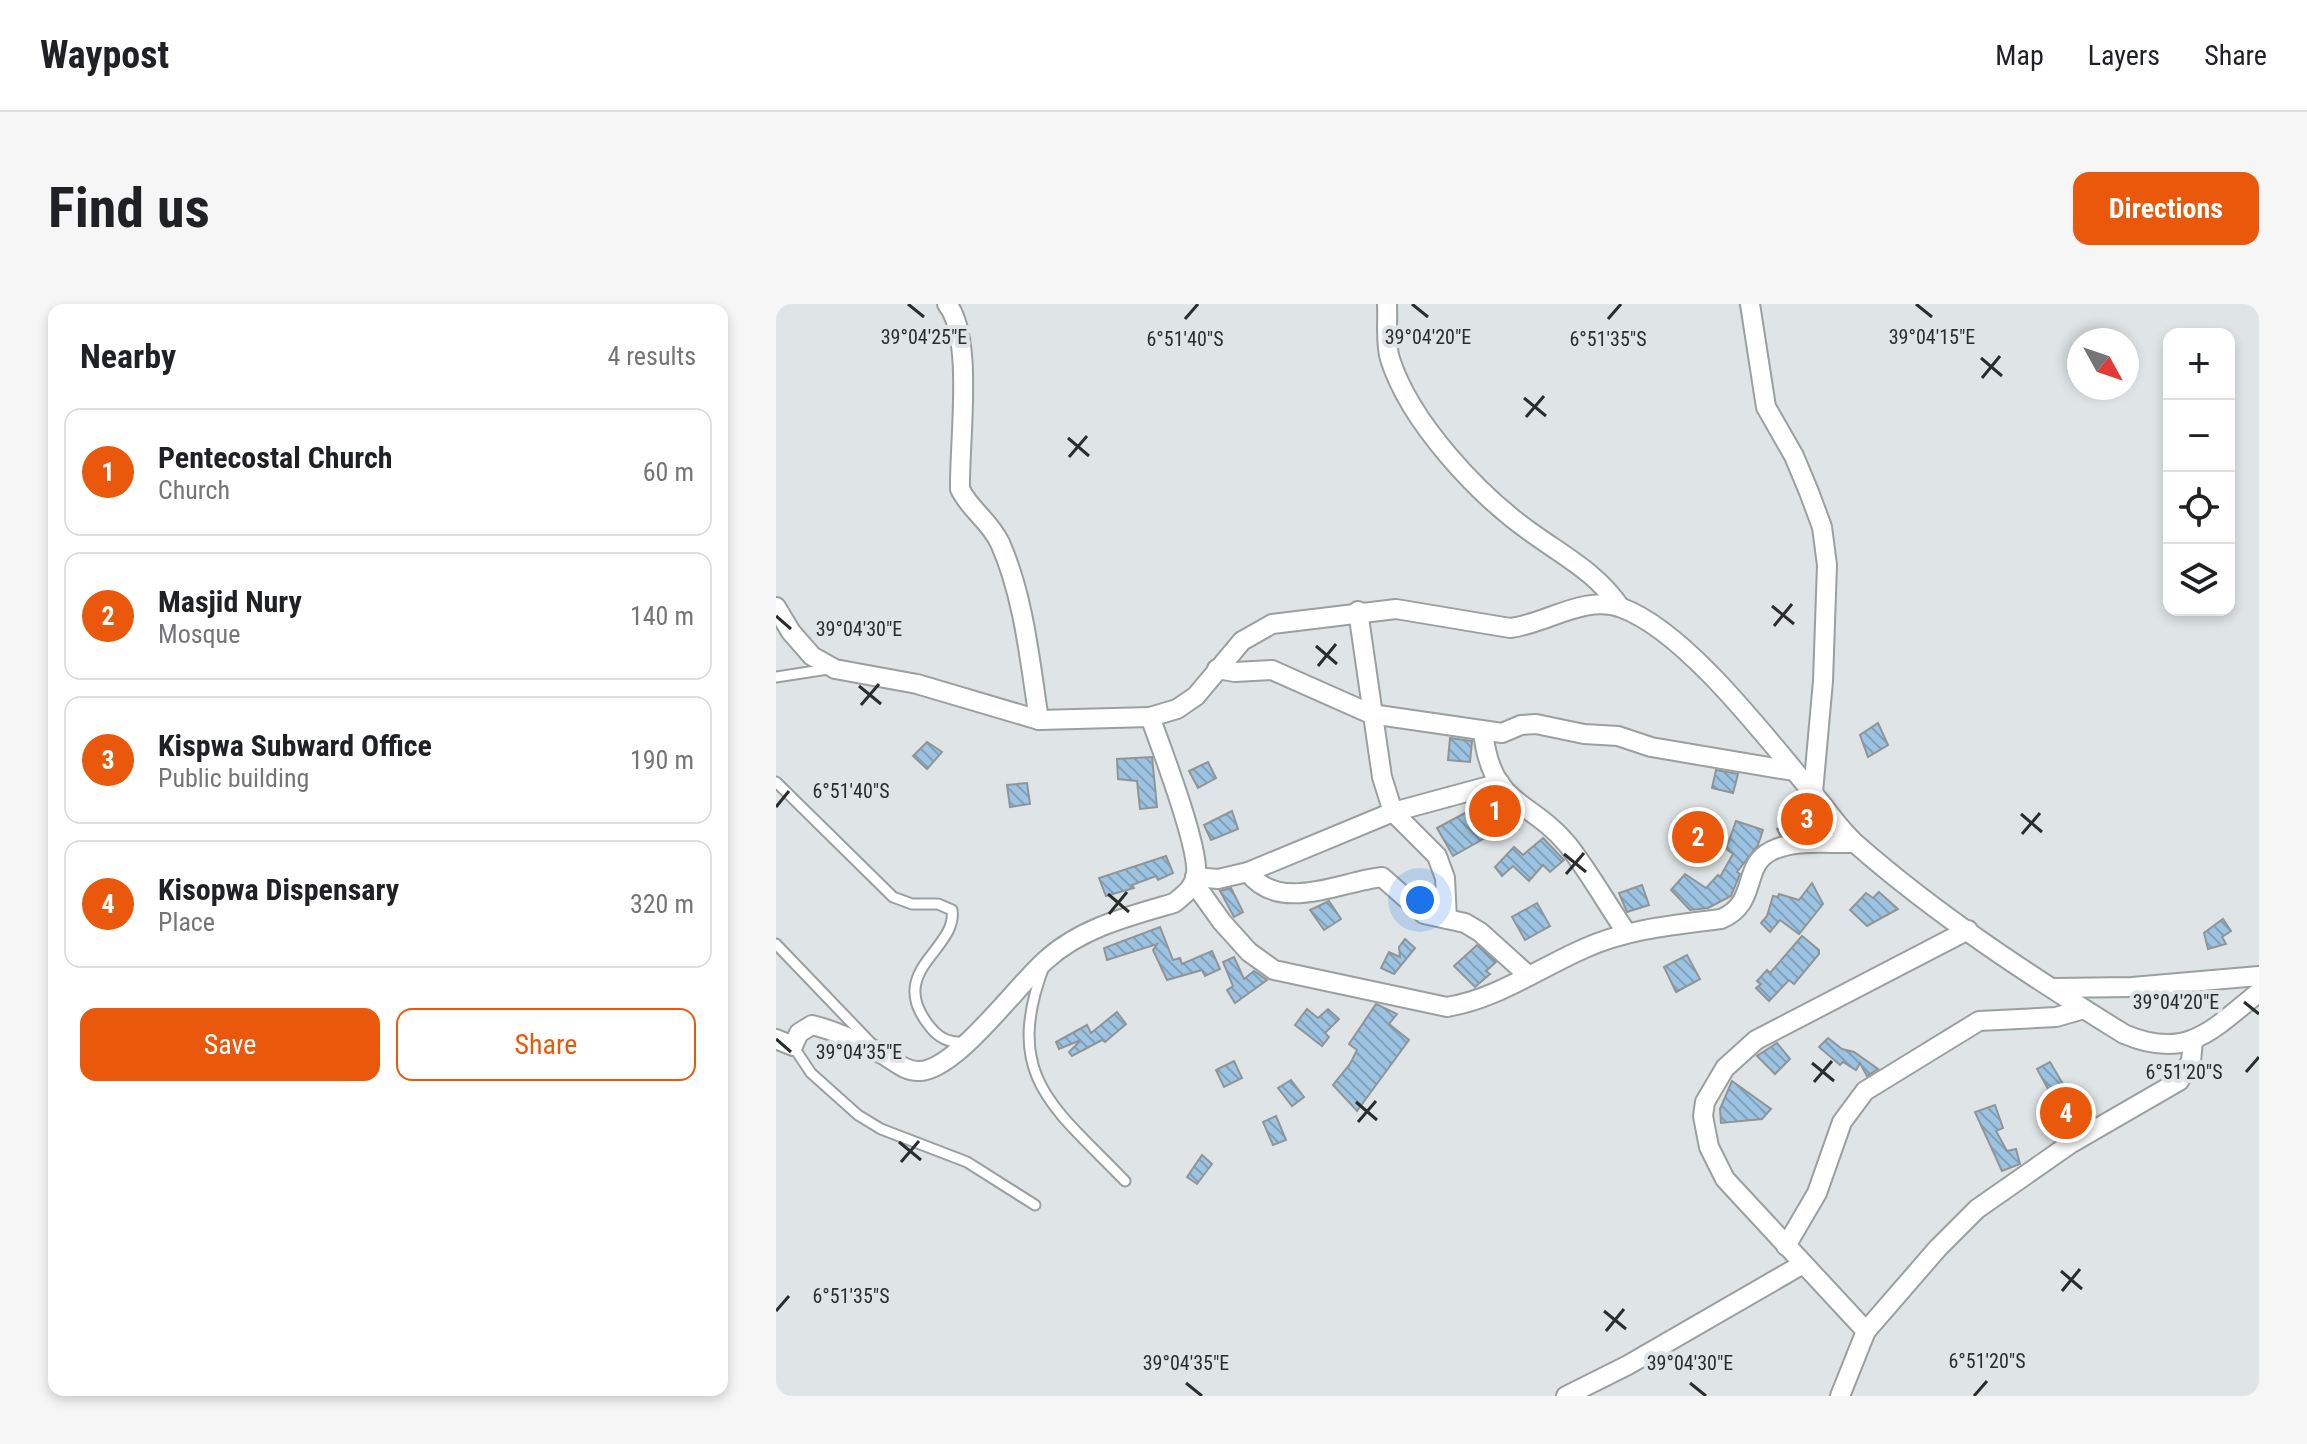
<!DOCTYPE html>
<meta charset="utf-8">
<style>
body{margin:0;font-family:"Roboto Condensed",sans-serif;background:#f6f6f6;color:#202124}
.controls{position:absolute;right:24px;top:24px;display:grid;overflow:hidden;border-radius:16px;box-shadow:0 4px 12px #0003}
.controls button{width:72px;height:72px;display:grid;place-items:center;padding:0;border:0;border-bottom:2px solid #e0e0e0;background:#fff;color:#202124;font:40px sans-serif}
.compass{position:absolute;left:1291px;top:24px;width:72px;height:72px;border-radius:50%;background:#fff;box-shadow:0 4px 12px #0003;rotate:130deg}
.you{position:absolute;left:644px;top:596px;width:28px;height:28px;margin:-20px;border:6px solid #fff;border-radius:50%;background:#1a73e8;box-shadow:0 0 0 12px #1a73e833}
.badge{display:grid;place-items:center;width:52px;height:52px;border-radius:50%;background:#ea580c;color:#fff;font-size:26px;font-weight:700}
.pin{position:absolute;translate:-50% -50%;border:4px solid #fff;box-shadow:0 2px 8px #0006}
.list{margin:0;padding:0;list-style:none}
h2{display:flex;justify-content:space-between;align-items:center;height:104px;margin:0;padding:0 32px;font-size:34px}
h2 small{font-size:26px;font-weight:400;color:#757577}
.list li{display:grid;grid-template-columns:52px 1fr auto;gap:24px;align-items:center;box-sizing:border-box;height:128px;margin:0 16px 16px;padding:0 16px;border:2px solid #e0e0e0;border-radius:16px}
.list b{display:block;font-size:30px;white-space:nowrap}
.list p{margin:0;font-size:26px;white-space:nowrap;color:#757577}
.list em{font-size:26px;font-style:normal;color:#757577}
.actions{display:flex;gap:16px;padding:24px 32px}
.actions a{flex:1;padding:18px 0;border:2px solid #ea580c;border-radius:16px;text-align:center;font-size:28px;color:#ea580c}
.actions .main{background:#ea580c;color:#fff}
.icon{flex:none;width:44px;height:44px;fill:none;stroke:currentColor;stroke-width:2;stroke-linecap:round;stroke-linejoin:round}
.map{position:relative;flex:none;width:1483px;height:1092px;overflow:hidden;border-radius:16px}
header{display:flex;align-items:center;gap:48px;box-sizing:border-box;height:112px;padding:0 40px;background:#fff;border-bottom:2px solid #e0e0e0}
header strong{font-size:38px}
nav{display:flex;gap:44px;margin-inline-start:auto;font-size:28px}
.intro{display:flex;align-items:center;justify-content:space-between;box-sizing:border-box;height:192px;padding:0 48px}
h1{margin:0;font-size:56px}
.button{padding:20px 36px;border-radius:16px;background:#ea580c;color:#fff;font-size:28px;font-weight:700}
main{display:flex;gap:48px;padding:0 48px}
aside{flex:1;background:#fff;border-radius:16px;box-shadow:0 4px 12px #0003}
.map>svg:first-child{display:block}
.building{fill:url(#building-back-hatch);stroke:#919497;stroke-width:2}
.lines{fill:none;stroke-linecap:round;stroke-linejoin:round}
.service-casing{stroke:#9a9fa0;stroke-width:13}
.minor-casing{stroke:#9a9fa0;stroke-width:22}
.service{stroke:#fff;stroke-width:9}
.minor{stroke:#fff;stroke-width:18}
.ticks{fill:none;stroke:#2b2d2d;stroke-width:3}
.ticks-label{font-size:20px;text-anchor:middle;fill:#2b2d2d;stroke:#dfe5e6;stroke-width:8;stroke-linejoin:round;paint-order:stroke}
</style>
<header>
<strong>Waypost</strong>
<nav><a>Map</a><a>Layers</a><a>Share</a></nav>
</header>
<div class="intro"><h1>Find us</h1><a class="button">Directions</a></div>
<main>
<aside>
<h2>Nearby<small>4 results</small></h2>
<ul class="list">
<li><span class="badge">1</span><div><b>Pentecostal Church</b><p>Church</p></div><em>60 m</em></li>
<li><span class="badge">2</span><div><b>Masjid Nury</b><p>Mosque</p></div><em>140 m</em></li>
<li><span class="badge">3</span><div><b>Kispwa Subward Office</b><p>Public building</p></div><em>190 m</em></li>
<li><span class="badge">4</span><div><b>Kisopwa Dispensary</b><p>Place</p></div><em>320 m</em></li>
</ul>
<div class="actions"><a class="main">Save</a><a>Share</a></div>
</aside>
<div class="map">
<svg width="1483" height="1092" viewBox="0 0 1483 1092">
<defs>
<pattern id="building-back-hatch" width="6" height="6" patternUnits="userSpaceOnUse" patternTransform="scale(2)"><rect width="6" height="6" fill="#9cc4e2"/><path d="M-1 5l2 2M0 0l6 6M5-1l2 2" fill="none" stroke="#7fa0b8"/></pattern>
</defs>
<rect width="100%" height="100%" fill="#dfe5e6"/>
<g class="building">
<polygon points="1102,419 1112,441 1092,453 1084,431"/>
<polygon points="674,434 696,437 694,458 672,456"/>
<polygon points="151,438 166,448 151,465 137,452"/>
<polygon points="376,453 381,503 364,505 361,477 342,475 341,455"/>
<polygon points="432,458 440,474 422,484 413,467"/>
<polygon points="940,466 962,470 957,489 936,484"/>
<polygon points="251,479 254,500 234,503 231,481"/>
<polygon points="719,493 732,521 677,552 661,524"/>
<polygon points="456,507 462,525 435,536 428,521"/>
<polygon points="1032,510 1036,517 1043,516 1051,527 1004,531 1001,525"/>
<polygon points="960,517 987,526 982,541 961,568 964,570 955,592 932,604 914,606 895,586 909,570 930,584 942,571 944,573 957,550 950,545"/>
<polygon points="915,518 932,531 923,544 905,530"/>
<polygon points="767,534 788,556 774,568 767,561 753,577 737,562 726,572 719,563 738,543 747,551"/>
<polygon points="390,552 397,569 382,576 380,572 356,581 358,584 330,592 323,574"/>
<polygon points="1036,579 1047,600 1023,630 1004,616 994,628 985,619 991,612 997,592 1002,593 1003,590 1023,596"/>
<polygon points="866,581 873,601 851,608 843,589"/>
<polygon points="455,584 467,608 458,613 444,587"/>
<polygon points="1103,588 1122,605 1091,622 1074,606 1090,589 1097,594"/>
<polygon points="553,597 565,615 548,626 534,606"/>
<polygon points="761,599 774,622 749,636 736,613"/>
<polygon points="1447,615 1455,627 1446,633 1450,640 1432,645 1428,629"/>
<polygon points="384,623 397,656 404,654 406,660 436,647 444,665 429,672 426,666 391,676 377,646 381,640 331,656 328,644"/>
<polygon points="1026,632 1043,646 1043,650 1018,680 1013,676 993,697 980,684 985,680 981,677 991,666 994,669"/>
<polygon points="629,635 639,644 618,670 605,664 613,648 624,653 623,643"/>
<polygon points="701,641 720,658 710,667 714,670 699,683 678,662"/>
<polygon points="911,651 924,675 900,688 888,663"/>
<polygon points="458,653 468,675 478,667 491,676 459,699 451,686 457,682 447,658"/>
<polygon points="600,700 621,710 613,720 633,736 581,807 557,781 574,760 581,746 573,740"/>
<polygon points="531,705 542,714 552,705 563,715 549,729 553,733 546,742 519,721"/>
<polygon points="341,708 350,720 329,738 326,736 296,752 293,748 305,736 283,745 280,738 311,721 315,729"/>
<polygon points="1052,734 1066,745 1078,748 1102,765 1091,772 1084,759 1080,766 1067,758 1064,761 1043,743"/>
<polygon points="1001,739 1014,755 999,770 981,752"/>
<polygon points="458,757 466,774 448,783 440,766"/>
<polygon points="1274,758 1308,816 1286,828 1267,792 1276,792 1261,765"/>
<polygon points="515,776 528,793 516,802 502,784"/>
<polygon points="956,777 995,805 986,815 945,819 944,805"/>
<polygon points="1219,801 1227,824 1220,827 1231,847 1240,845 1244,860 1226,867 1199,808"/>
<polygon points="500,812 510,836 497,841 487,818"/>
<polygon points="426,851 436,860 421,880 411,873"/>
</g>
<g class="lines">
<defs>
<g id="service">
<polyline points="0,373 52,365"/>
<path d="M0 478 117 593 136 600H162L176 606C182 646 107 667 155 724 164 735 174 739 188 738"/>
<polyline points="0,640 94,738"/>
<path d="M267 665C227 774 279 804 349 877"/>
<polyline points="17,742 35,769 82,811 105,825 191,858 259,901"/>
</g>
<g id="minor">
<path d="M171 0C198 33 183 138 184 185 194 206 213 216 224 239 248 293 254 358 263 416"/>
<path d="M611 0C612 17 609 39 614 55 634 118 702 191 756 229 788 252 821 269 844 303"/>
<polyline points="974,0 990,103 1018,152 1033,188 1046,223 1051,261 1047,377 1037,488"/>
<path d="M0 303 15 328 36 352 59 365 141 380 263 416 374 413 401 405 420 392 466 337 496 320 620 305 734 324C770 320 809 290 846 304 911 328 992 436 1037 489 1051 506 1064 526 1080 540 1162 612 1256 673 1348 730 1411 757 1436 726 1483 688"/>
<polyline points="582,307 606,473 617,508 661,552 669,574 671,615"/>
<polyline points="441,365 459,368 496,366 595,410 726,429 745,421 760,420 808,430 842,432 875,443 1017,467"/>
<path d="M707 427C715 503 753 494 792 541 813 568 831 600 850 628"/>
<path d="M472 568C503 610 563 578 606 573L648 610 689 619 704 628 753 672"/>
<polyline points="419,573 442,575 472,568 617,508 724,479"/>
<path d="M418 579 446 618 473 648 498 666 671 703C720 695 762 665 807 645 851 625 897 621 945 615 983 599 965 562 995 547 1018 535 1052 540 1078 539"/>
<polyline points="1278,684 1356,683 1483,672"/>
<path d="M0 735 17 742 23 729 36 721C58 726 83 738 104 749 117 755 127 767 142 767 178 769 241 681 270 656 305 624 353 612 398 599 408 591 418 584 420 570 423 542 385 443 374 413"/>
<polyline points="1010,942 1041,889 1066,818 1089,787 1203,717 1280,713 1308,705"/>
<polyline points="1090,1027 949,875 933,843 927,812 929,798 949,764 980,736 1192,626"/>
<polyline points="790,1092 852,1061 1027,960"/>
<polyline points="1064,1092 1090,1027 1162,944 1201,905 1294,840 1403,777 1415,757 1417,737"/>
</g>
</defs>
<use href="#service" class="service-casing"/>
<use href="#minor" class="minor-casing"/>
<use href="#service" class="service"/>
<use href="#minor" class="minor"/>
</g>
<path class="ticks" d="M132 0 148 13M636 0 652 13M1140 0 1156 13M409 15 422 0M832 15 845 0M1205 54 1226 72M1206 74 1224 52M748 94 770 112M750 113 768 92M292 134 313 152M293 153 311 132M996 302 1018 320M0 312 15 325M998 322 1016 300M540 342 561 360M542 362 560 340M83 382 105 400M85 401 103 380M0 503 13 487M1245 510 1266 528M1246 530 1264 509M788 550 810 568M790 570 808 549M332 590 353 608M333 610 351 588M1468 698 1483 710M0 735 15 748M1036 759 1058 777M1470 768 1483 753M1038 778 1056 757M580 798 601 816M582 818 600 797M123 838 145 856M125 858 143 837M1285 967 1306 985M1286 987 1304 965M0 1007 13 992M828 1007 850 1025M830 1027 848 1005M410 1079 426 1092M914 1079 930 1092M1198 1092 1211 1077"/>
<g class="ticks-label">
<text x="148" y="40">39°04'25"E</text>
<text x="652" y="40">39°04'20"E</text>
<text x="1156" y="40">39°04'15"E</text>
<text x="409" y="42">6°51'40"S</text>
<text x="832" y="42">6°51'35"S</text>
<text x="83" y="332">39°04'30"E</text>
<text x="75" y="494">6°51'40"S</text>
<text x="1400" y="705">39°04'20"E</text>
<text x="83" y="755">39°04'35"E</text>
<text x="1408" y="775">6°51'20"S</text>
<text x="75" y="999">6°51'35"S</text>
<text x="1211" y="1064">6°51'20"S</text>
<text x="410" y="1066">39°04'35"E</text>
<text x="914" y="1066">39°04'30"E</text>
</g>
</svg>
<div class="controls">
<button>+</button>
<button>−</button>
<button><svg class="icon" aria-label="locate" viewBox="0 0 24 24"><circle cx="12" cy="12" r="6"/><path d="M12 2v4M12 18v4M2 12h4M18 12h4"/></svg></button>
<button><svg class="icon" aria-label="layers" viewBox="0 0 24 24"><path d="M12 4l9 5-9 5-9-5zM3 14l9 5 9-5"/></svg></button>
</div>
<svg class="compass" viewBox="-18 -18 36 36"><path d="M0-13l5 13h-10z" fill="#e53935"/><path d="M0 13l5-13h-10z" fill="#757577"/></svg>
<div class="you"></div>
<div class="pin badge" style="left:719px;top:507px">1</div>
<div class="pin badge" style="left:922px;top:533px">2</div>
<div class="pin badge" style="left:1031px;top:515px">3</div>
<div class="pin badge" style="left:1290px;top:809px">4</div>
</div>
</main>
